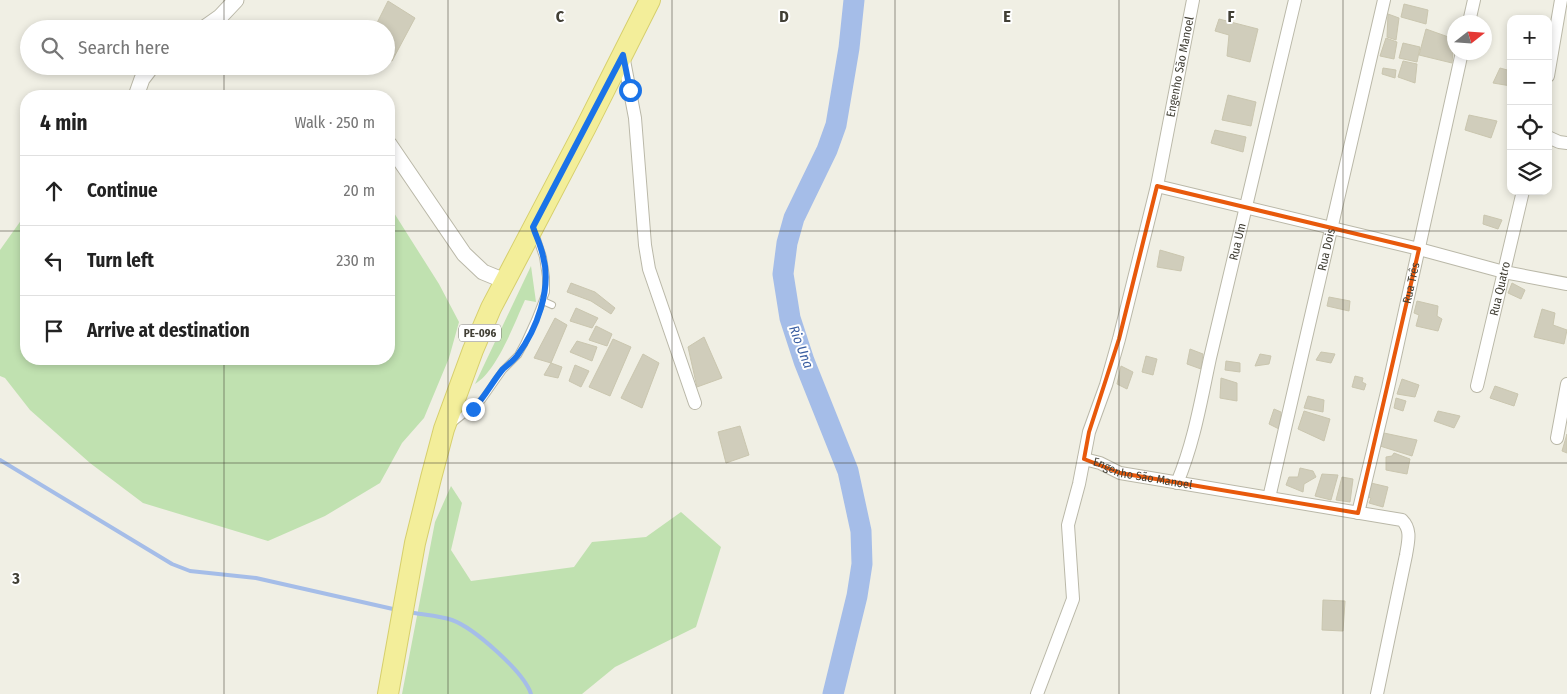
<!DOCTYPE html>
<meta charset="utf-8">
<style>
body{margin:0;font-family:"Fira Sans Condensed",sans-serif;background:#f6f6f6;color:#222}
.controls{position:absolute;right:15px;top:15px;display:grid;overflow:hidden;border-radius:10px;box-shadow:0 2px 8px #0003}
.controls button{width:45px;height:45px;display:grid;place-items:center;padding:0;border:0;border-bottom:1px solid #e0e0e0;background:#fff;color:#222;font:25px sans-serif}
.compass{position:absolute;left:1447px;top:15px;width:45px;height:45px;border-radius:50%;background:#fff;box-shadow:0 2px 8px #0003;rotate:73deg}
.stop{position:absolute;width:15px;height:15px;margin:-11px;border:4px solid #1a73e8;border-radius:50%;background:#fff}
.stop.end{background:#1a73e8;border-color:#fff;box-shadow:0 1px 5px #0008}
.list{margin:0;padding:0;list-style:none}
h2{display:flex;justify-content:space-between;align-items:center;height:65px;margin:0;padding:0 20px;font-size:21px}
h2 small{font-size:16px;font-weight:400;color:#767676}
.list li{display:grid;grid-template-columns:32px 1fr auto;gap:15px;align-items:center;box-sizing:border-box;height:70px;padding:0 20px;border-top:1px solid #e0e0e0}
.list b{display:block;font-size:19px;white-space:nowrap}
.list em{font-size:16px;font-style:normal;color:#767676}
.icon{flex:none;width:28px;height:28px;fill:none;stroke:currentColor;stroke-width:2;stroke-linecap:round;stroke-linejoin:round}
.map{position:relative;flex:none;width:1567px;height:694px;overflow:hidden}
.search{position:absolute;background:#fff;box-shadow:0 2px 8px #0003;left:20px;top:20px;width:375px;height:55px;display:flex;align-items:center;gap:12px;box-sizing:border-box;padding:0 18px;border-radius:28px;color:#767676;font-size:19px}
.panel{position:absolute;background:#fff;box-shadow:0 2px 8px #0003;left:20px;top:90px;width:375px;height:275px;border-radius:20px}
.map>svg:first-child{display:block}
.green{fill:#c0e1b0}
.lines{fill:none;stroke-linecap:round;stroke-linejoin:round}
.stream{stroke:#a5bde8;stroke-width:4}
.river{stroke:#a5bde8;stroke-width:21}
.building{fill:#d0cdbb;stroke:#cac6af}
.service-casing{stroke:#bab8a8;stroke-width:8}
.minor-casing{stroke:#bab8a8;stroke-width:14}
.tertiary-casing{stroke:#bab8a8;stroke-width:17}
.primary-casing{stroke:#d6cf6c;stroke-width:22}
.service{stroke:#fff;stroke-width:6}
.minor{stroke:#fff;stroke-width:12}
.tertiary{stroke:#fff;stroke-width:15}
.primary{stroke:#f3ee9a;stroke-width:20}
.route{stroke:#1a73e8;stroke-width:6}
.marked{fill:none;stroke:#e8590c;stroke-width:4;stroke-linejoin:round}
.grid{fill:none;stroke:#413f35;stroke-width:1;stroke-opacity:0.55}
.labels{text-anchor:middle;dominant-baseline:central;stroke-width:4;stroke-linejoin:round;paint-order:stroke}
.shield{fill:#fff;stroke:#7a7972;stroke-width:1}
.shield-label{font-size:11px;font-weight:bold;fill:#413f35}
.street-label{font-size:12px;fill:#413f35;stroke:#fff}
.water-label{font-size:14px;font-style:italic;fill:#3a5ea1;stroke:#fff}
.grid-label{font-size:16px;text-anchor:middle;font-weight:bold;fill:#413f35;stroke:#fff;stroke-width:4;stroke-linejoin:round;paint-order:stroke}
</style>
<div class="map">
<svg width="1567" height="694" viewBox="0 0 1567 694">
<rect width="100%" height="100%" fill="#f0efe4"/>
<g class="green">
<polygon points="389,205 439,284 459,322 449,358 424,418 402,443 380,483 325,516 268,541 143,503 90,463 30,410 5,378 0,376 0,250 22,219 26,217 26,359 389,359"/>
<path d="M531 266 536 302 525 300C514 324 497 371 475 384Z"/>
<polygon points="451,486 462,503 451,550 471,581 574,567 592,542 646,537 681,512 721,547 696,627 615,667 582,694 402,694 435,522"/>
</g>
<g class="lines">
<g class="stream">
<polyline points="0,460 172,564 190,571 256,578 393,609"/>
<path d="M414 613C426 615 440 616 452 620 474 628 524 672 531 694"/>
</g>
<polyline class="river" points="833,694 857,596 862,564 861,531 848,471 804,361 790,318 783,274 787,243 794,218 827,150 836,125 849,48 854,0"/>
</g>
<g class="building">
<polygon points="388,1 415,18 392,61 386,58 386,29 374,29"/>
<polygon points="1404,4 1428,10 1426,24 1401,17"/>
<polygon points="1388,14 1399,18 1396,40 1387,37"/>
<polygon points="1219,19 1258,29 1250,62 1227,56 1229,35 1215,31"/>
<polygon points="1426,29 1454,39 1452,63 1419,55"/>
<polygon points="1386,38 1397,42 1394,59 1380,56"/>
<polygon points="1403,43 1420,47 1417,62 1399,58"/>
<polygon points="1403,61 1417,64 1415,83 1398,77"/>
<polygon points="1383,68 1396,70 1395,78 1382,74"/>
<polygon points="1500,68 1511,71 1511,86 1493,83"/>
<polygon points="1228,95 1256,102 1251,126 1222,120"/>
<polygon points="1469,115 1497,121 1491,138 1465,130"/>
<polygon points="1215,130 1246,137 1243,152 1211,143"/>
<polygon points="1484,215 1502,220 1498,229 1483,224"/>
<polygon points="1160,250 1184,257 1181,271 1157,267"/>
<polygon points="571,283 595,292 615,308 611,314 591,301 567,292"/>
<polygon points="1512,283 1525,290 1521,299 1508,293"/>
<polygon points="1329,297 1350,301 1349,311 1327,306"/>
<polygon points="1417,301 1438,306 1437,316 1442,319 1438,331 1416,326 1419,315 1414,313"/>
<polygon points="576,308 598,318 592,328 570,321"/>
<polygon points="1542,309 1555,313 1553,325 1567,330 1564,344 1534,337"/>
<polygon points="555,318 567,325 551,363 534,358"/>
<polygon points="596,326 612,334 607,346 589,340"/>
<polygon points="704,337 722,378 697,387 688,347"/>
<polygon points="613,339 631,347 610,396 589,387"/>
<polygon points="577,341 597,347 592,361 570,352"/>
<polygon points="1190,349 1203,354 1201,369 1187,364"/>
<polygon points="1321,352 1335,354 1331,363 1316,360"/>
<polygon points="643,354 659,363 642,408 621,398"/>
<polygon points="1260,354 1271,356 1269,364 1255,366"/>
<polygon points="1146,356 1157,359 1153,375 1142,372"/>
<polygon points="1226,361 1240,363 1240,372 1225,370"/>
<polygon points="551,363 562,367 558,378 544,375"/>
<polygon points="575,365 589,371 581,387 569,381"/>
<polygon points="1121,366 1133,372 1127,389 1117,384"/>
<polygon points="1355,376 1363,378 1362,382 1366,384 1364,390 1352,387"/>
<polygon points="1221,378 1237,383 1237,401 1220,398"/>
<polygon points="1402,379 1419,385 1415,397 1397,394"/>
<polygon points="1495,386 1518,394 1514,406 1490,398"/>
<polygon points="1308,396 1324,400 1323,412 1304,408"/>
<polygon points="1396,398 1406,401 1403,411 1394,408"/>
<polygon points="1274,409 1281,412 1279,429 1269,424"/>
<polygon points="1304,411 1330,419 1324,441 1298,429"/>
<polygon points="1438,411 1460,416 1454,428 1434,421"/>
<polygon points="740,426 749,455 726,463 718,432"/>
<polygon points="1384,433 1417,440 1412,456 1380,446"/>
<polygon points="1567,434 1567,453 1562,451"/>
<polygon points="1394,453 1410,459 1407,474 1386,470 1386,457 1392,456"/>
<polygon points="1300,468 1313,471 1316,477 1304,484 1303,492 1286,485 1289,477 1298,477"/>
<polygon points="1322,474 1338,475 1331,500 1315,496"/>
<polygon points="1342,477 1353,479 1350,502 1336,500"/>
<polygon points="1371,483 1388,487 1383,507 1369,503 1371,498 1367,497"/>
<polygon points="1323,600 1345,601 1343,631 1322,630"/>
</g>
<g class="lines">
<defs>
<g id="service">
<polyline points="543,301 552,305"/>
<polyline points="453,423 482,400 503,370 518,355 524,344 535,320 546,292 546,277 543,257 535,233"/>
</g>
<g id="minor">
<polyline points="1469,22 1474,0"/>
<polyline points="623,55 635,118 645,245 649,269 695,403"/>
<polyline points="1548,76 1561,0"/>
<polyline points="1548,137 1559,142 1567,143"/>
<polyline points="1157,186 1419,249 1504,272 1567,284"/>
<path id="s1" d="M1477 386 1523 191"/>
<polyline points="1557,438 1567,384"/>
<path id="s2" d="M1084 459 1100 463 1120 473 1402 520C1412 530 1408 542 1406 555L1377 694"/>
<path id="s3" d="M1177 483C1194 443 1201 400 1210 358L1295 0"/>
<path id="s4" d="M1269 498 1384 0"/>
<path id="s5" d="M1358 513 1388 388 1462 52"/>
<path id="s6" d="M1037 694 1073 599 1068 525 1079 484 1089 432 1106 385 1119 339 1157 186 1193 0"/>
</g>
<g id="tertiary">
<polyline points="203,29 220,17 236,0"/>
<polyline points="136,96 142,79 152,66"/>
<polyline points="389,144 464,254 483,272 505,281"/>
</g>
<polyline id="primary" points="388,694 415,543 431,478 444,429 473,350 491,308 586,127 650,0"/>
</defs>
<use href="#service" class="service-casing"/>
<use href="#minor" class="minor-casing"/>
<use href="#tertiary" class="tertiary-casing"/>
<use href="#primary" class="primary-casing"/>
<use href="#service" class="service"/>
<use href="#minor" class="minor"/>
<use href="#tertiary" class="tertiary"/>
<use href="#primary" class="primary"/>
</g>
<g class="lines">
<path class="route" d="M473 409C485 397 492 382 503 369 508 365 513 361 517 356 537 329 552 289 543 256 541 246 536 236 533 227L623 55 630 90"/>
</g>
<path class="marked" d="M1157 186 1419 249 1358 513 1120 473 1084 459 1089 432 1119 339Z"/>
<path class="grid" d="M224 0V29M448 0V694M672 0V694M895 0V694M1119 0V694M1343 0V694M224 66V96M0 231H26M389 231H1567M224 359V694M0 463H1567"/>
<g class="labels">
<rect class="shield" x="459" y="324.5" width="42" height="17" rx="4"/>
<g class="shield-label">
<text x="480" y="333">PE-096</text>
</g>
<g class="street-label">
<text stroke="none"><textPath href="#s6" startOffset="648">Engenho São Manoel</textPath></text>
<text stroke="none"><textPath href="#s3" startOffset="249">Rua Um</textPath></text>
<text stroke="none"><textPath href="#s4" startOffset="255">Rua Dois</textPath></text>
<text stroke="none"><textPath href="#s5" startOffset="236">Rua Três</textPath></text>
<text stroke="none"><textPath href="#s1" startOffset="100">Rua Quatro</textPath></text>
<text stroke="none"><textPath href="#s2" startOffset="61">Engenho São Manoel</textPath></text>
</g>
<g class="water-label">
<text transform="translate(801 347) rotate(69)">Rio Una</text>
</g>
</g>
<g class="grid-label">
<text x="560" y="22">C</text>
<text x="784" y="22">D</text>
<text x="1007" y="22">E</text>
<text x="1231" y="22">F</text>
<text x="16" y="584">3</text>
</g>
</svg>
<div class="controls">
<button>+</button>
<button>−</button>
<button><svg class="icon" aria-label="locate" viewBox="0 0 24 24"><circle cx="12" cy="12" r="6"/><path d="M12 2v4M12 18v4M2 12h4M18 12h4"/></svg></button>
<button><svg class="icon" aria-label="layers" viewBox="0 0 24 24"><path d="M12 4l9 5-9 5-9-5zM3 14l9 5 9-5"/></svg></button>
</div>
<svg class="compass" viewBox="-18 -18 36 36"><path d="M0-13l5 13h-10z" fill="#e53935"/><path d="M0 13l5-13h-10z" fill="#767676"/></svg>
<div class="stop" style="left:630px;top:90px"></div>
<div class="stop end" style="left:473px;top:409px"></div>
<div class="search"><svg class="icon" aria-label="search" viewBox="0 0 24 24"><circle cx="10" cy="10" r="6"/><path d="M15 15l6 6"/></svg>Search here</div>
<section class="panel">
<h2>4 min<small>Walk · 250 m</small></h2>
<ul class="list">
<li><svg class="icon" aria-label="ahead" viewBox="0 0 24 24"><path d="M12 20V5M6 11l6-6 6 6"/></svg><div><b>Continue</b></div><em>20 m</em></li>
<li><svg class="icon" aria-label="left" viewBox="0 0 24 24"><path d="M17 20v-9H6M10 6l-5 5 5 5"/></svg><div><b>Turn left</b></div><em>230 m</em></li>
<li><svg class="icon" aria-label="arrive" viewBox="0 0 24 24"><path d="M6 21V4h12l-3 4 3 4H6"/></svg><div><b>Arrive at destination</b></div></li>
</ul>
</section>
</div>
